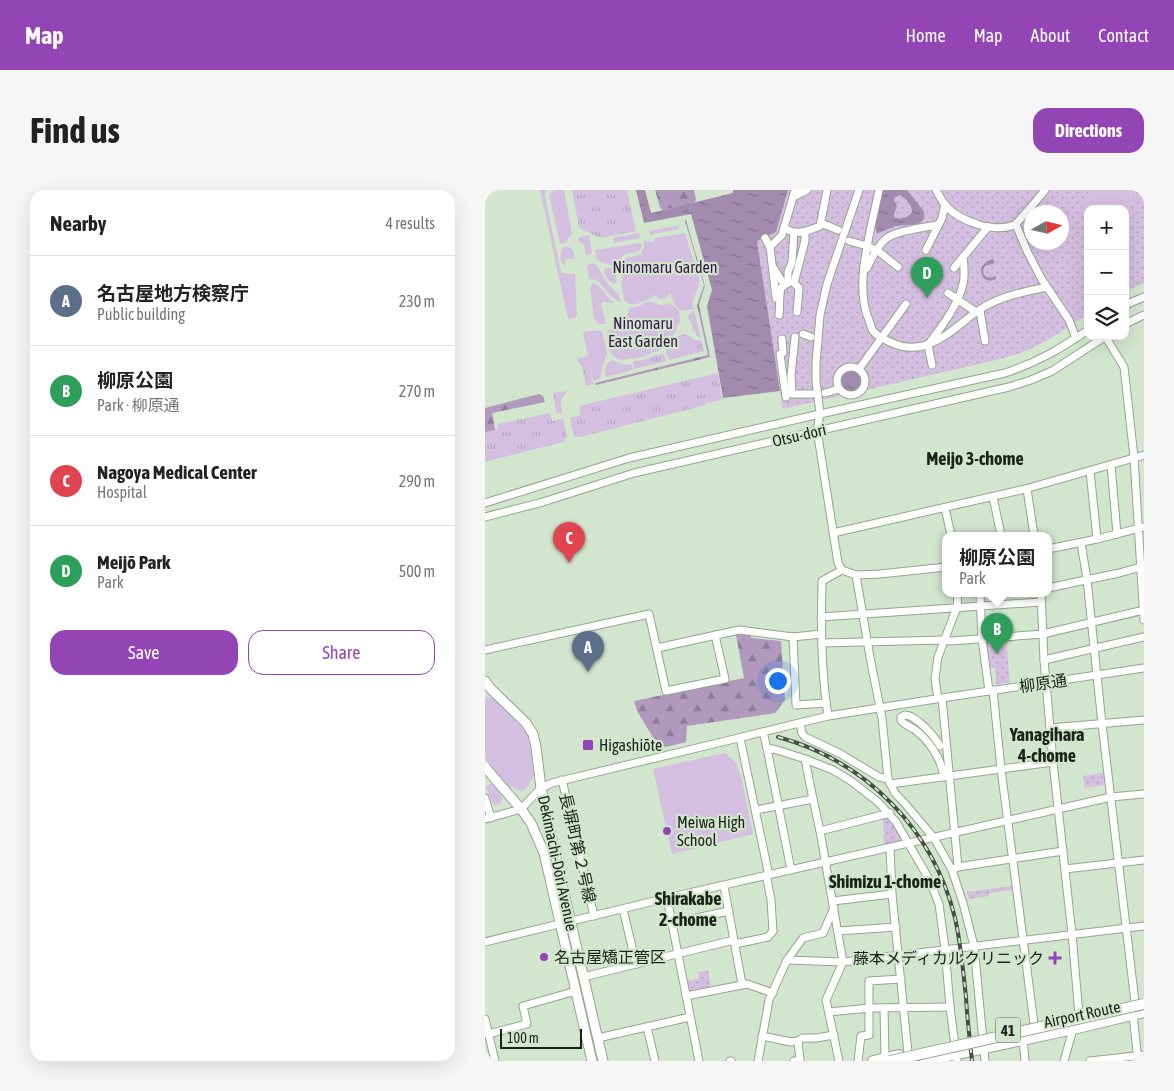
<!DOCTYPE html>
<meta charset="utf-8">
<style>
body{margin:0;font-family:"Asap Condensed","Noto Sans JP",sans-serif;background:#f6f6f6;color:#222}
.controls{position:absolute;right:15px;top:15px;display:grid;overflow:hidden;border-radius:10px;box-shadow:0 5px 20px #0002}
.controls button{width:45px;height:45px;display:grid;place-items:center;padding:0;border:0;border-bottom:1px solid #e0e0e0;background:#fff;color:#222;font:25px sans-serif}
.compass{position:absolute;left:539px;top:15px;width:45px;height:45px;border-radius:50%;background:#fff;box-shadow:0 5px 20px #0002;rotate:82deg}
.scale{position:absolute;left:15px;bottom:12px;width:82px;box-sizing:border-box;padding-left:5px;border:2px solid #1b2219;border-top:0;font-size:14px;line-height:18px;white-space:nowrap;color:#1b2219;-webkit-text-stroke:4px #d2e6ce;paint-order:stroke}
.you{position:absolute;left:292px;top:490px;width:18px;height:18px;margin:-12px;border:4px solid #fff;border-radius:50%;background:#1a73e8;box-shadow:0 0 0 8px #1a73e833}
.badge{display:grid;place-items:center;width:32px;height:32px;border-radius:50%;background:#9445b5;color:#fff;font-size:16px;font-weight:700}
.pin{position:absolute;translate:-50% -41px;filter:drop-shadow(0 1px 2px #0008)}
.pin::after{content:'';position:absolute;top:26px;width:18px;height:15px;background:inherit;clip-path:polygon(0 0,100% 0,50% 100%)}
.popup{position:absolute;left:457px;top:342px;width:110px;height:65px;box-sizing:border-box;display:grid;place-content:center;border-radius:10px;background:#fff;filter:drop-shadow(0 1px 4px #0005);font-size:16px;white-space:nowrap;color:#767676}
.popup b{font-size:19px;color:#222}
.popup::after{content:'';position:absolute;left:50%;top:100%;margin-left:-10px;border:10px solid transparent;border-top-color:#fff}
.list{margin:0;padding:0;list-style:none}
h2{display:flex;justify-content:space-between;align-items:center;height:65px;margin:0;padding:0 20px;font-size:21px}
h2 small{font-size:16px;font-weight:400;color:#767676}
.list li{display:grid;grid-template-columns:32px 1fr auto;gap:15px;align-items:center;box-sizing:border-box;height:90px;padding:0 20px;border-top:1px solid #e0e0e0}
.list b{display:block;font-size:19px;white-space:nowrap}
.list p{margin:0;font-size:16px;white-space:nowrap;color:#767676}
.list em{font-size:16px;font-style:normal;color:#767676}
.actions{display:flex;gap:10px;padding:15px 20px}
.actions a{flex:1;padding:11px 0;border:1px solid #9445b5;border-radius:15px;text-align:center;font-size:18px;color:#9445b5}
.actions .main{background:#9445b5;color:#fff}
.icon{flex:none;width:28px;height:28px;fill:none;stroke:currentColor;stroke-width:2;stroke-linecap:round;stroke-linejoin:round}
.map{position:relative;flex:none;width:659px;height:871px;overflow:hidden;border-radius:15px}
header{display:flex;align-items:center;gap:30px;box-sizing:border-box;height:70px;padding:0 25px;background:#9445b5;color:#fff}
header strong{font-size:24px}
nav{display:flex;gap:28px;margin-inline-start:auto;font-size:18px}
.intro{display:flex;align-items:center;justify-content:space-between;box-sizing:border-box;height:120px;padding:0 30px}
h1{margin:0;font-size:35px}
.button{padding:12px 22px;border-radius:15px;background:#9445b5;color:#fff;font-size:18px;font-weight:700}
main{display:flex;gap:30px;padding:0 30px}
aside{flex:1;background:#fff;border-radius:15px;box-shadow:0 5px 20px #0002}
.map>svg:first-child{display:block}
.grass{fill:url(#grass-tufts)}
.forest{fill:url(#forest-firs)}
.park{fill:url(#park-dots);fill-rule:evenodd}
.garden{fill:#d5bfe0}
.water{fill:url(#water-ripples);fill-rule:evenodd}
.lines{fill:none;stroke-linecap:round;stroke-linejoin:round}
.minor-casing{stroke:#93a58f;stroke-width:9}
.major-casing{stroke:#93a58f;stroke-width:11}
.highway-casing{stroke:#93a58f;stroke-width:12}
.minor{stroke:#fff;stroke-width:7}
.major{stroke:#fff;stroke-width:9}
.highway{stroke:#fff;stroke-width:10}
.rail-casing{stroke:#444e42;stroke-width:4}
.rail{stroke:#d2e6ce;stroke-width:2;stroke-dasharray:5.5;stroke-linecap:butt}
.major-bridge-casing{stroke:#93a58f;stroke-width:11;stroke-linecap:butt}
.highway-bridge-casing{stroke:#93a58f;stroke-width:12;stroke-linecap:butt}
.major-bridge{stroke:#fff;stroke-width:9}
.highway-bridge{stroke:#fff;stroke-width:10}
.poi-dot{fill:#9445b5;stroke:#d2e6ce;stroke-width:2}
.labels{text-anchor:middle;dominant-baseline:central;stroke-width:4.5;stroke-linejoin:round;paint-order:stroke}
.shield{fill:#d2e6ce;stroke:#525d4f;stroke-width:1}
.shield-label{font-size:15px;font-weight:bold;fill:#1b2219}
.park-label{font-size:16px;fill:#391847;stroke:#d2e6ce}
.street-label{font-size:16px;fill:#1b2219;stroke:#d2e6ce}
.poi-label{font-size:16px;fill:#1b2219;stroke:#d2e6ce;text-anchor:start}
.neighbourhood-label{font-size:18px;font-weight:bold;fill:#1b2219;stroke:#d2e6ce}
</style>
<header>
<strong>Map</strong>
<nav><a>Home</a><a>Map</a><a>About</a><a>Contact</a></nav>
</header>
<div class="intro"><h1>Find us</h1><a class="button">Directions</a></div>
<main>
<aside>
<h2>Nearby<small>4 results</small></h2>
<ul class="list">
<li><span class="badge" style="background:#5c6f8a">A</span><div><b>名古屋地方検察庁</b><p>Public building</p></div><em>230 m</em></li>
<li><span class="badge" style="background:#2e9e5b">B</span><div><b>柳原公園</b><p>Park · 柳原通</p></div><em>270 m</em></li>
<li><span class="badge" style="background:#e0444e">C</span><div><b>Nagoya Medical Center</b><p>Hospital</p></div><em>290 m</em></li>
<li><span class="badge" style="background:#2e9e5b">D</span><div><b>Meijō Park</b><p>Park</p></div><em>500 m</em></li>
</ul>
<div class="actions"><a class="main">Save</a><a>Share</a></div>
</aside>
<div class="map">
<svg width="659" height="871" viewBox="0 0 659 871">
<defs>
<pattern id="grass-tufts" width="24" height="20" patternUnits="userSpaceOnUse" patternTransform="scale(1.25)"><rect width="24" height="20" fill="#d5bfe0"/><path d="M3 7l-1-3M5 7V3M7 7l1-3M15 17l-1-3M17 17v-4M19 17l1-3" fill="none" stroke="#b6a4c0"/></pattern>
<pattern id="forest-firs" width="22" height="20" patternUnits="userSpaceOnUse" patternTransform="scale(1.25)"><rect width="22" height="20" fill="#b198bd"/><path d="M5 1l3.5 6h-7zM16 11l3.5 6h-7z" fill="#8f7c99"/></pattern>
<pattern id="park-dots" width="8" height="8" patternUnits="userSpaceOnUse" patternTransform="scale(1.25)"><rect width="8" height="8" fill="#d5bfe0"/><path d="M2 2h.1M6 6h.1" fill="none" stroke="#b6a4c0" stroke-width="1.8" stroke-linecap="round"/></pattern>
<pattern id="water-ripples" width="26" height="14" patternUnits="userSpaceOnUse" patternTransform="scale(1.25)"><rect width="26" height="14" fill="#a38aaf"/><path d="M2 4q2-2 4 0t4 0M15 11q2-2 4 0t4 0" fill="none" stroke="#84708e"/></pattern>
</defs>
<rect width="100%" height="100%" fill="#d2e6ce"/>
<g class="grass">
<polygon points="87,0 142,0 151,41 116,48 96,39 94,37"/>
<polygon points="207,121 209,121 216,148 212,146 210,141 208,141 206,131 204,131 203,124 206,124"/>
<polygon points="200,144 210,150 216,150 219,161 184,170 181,161 182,153 196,145"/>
<polygon points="177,164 180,166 181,171 149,179 148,173 149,171 158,170 169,166"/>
<polygon points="103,166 108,194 101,196 97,176 93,172 92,170 94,168"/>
<polygon points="233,183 237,210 221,213 221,215 95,247 89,247 85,228 96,225 94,216"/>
<path d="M83 201C76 207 75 212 77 223L72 224 68 203Z"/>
<polygon points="65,223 67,231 78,229 82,247 78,252 0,272 0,242 13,239 13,234"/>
</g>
<g class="forest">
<polygon points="170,0 209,0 211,9 210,12 202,15 177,20 175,17"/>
<polygon points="201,30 220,96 214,115 225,167 111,195 110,193 223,165 212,115 219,95 200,31"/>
<polygon points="54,204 58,206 60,212 7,223 10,240 0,242 0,218"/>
<polygon points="263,444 267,448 296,451 300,510 290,523 202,536 201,552 181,557 172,554 152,521 149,511 259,488 251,445"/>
</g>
<g class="park">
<path d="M303 0H659V93L640 101V19H603V124C583 137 563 152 541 161 530 165 519 168 507 171L298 219 272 51 291 42ZM546 22H576V52H546Z"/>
<polygon points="521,450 525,492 511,495 510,477 505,478 500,452"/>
<polygon points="618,583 619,595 600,598 598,586"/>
<polygon points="404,628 407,629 419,652 398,657 399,655 398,631 396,629"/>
<polygon points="527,696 528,700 504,703 504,706 484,709 482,702"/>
<polygon points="223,780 226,798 204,801 202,791 214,789 213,782"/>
</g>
<g class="garden">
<polygon points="55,0 62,0 60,3 60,6 76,82 78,83 90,84 92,125 89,128 83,129"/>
<polygon points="69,0 79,0 87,43 81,53 75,54 64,5"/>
<path d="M605 0H651L640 24V19H603V29C593 18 600 11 605 0Z"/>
<polygon points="194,35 194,39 165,45 165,41"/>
<polygon points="154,43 155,48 129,53 128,48"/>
<path d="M200 43 215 91 207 114 209 119C200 121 192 122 188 111 187 108 187 106 185 103L179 110 174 109 171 106 168 105 167 108C161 110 151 116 144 114 133 111 137 77 139 69L156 64 159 57V51H163L169 52 170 48Z"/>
<polygon points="104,45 107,62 106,64 101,65 99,55 93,51 93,48"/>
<path d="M155 53 157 54 155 60C150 63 144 62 139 65 137 66 135 69 133 71 127 77 117 74 111 68L110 60Z"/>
<path d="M79 57C87 56 90 61 89 69H80V76C74 72 75 65 77 59Z"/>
<path d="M108 73 113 77 122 93 134 105 136 112C125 109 121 98 112 90L104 89 102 76 104 74Z"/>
<path d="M121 78H127L130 80 132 91 130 94C124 93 120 86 119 80Z"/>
<path d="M108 93C118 96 121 107 129 113L118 112 116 114 121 134H114L109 128 105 97Z"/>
<path d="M162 112H168L175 115 186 114 194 121 195 131 192 136 191 142 188 145 179 148 177 158 175 160 157 167 136 170C123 166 121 153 122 141 126 138 129 138 133 136 140 133 143 124 145 118L154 116Z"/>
<polygon points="115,140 118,144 122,163 118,175 115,189 108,191 98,142"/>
<path d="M128 170 139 175 146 174 148 180 121 187C118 180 121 172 128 170Z"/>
<path d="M0 507H5L12 511 41 542 46 560 49 586C42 595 42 607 27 597L25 599 0 569Z"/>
<polygon points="240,563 251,573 256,586 268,644 187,664 168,579"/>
<polygon points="4,594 6,594 9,595 18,609 15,614 10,615 7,612 1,597"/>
</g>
<g class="water">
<polygon points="151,0 160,0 166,23 248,3 248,0 303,0 291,42 272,51 295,201 238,208 222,116 227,100 206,24 159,33"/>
<path d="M398 0H422L438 20C445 38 422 34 412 36 405 37 399 42 392 43L390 36ZM415 5C421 9 427 14 427 22 423 28 415 30 409 27V24L412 16 409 10V8Z"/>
<path d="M508 69 510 73 500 76 498 80C499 88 503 89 511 86V89C502 93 496 89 496 78L501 72Z"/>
<circle cx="365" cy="191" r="11"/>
</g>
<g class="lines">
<defs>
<g id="minor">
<polyline points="310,0 308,7 322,0"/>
<polyline points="374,0 342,94 335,125 331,173 331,191 335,224 332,240 353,373 357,380 371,385 385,467 397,528 403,589 410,603 422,616 449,648 467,680 478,713 489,756 500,871"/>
<path d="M394 0C387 37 368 95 384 130 385 133 386 138 388 141 393 147 400 150 407 153 418 158 432 159 444 154 462 147 475 134 491 122 510 108 535 102 558 98L561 96"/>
<path d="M451 0C454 5 457 12 461 16 476 32 509 43 529 35 533 33 556 5 560 0"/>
<path d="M308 7 299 38C312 46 322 41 335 36L342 0"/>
<polyline points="336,33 353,40"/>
<polyline points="531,35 543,63 556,88 584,130 591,148"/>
<polyline points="280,48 285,57 297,45 299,38"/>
<polyline points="364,51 382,56 393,61 413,77"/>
<polyline points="285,57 291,108"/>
<polyline points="441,60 457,28 460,14"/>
<polyline points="288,77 298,93 303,93"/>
<path d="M382 78C386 69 394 54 402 48 411 41 441 37 453 35"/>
<polyline points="469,78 503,37"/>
<polyline points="463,103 491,122"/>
<polyline points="640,115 659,107"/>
<polyline points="495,120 500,151"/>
<polyline points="312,122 314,98 309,93 320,51 320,43"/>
<path d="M294 125C295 116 294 107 296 98L303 93V82L307 72 309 42"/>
<polyline points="640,134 659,125"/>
<polyline points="318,144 326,147"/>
<polyline points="620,146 639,177 649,267 659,430"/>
<polyline points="310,147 306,186 307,204 327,204"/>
<polyline points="297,149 298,163 295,164 301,207"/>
<path d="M447 175 443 155C456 137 473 116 478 94 480 86 479 75 478 67"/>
<circle cx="366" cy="191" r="14"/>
<polyline points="374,179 421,114"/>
<polyline points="340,203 354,199"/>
<polyline points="626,275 632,344"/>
<polyline points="605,281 612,349"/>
<polyline points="542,299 549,345"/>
<polyline points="508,307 516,345"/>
<path d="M0 313 144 268 335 224 520 183C553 172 575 159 603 140"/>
<polyline points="460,318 466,345"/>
<polyline points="0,327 58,312 149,283 524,197 546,190 567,181 621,146"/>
<polyline points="348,343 540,299 659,265"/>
<polyline points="596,353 602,389 617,534 650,812"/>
<polyline points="563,359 612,349 659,337"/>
<polyline points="371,385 395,384 461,377"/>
<polyline points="563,398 634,383 659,376"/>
<polyline points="495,403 497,449 504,501"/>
<polyline points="556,403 559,470 568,572 587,744 594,825 588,839 579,871"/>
<polyline points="336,427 556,412"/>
<polyline points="308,447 311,515 341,513"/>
<polyline points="337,453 459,450 466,451 558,444 659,420"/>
<polyline points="172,458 254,440 308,447 336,444"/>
<polyline points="0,460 164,424 181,501 240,489 230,445"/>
<polyline points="559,470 659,447"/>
<polyline points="508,500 516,579 549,834"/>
<polyline points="453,508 450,489 453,467 472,417 473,403"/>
<polyline points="457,508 473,677 467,680"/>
<path d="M343 526C336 481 336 436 337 391L357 380"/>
<polyline points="315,533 317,543 320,547 354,563 394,587 403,589"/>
<polyline points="565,538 659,530"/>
<polyline points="278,542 282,558 306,680"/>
<path d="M455 556C451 548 431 525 420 525 419 525 418 526 416 527V530C419 535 424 536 429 539 444 550 456 568 459 587"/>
<polyline points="282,558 292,560 320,569 348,580 366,591 393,612 411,632 444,689 454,714 460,759 465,817 472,871"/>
<polyline points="320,569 328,609 335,641 358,772 341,810 354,871"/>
<polyline points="77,590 109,726"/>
<polyline points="405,594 568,572"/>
<polyline points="0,608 6,628"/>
<polyline points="271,620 328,609"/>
<polyline points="0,629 36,619 56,598 67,593 241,551 343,526 457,508 659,478"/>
<polyline points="335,641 405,623"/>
<polyline points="405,658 407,704 423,863"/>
<polyline points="473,677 578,661"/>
<polyline points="580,679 659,670"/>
<polyline points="239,696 257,794"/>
<polyline points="182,708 214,871"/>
<polyline points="348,711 407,704"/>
<polyline points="138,719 151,774"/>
<polyline points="188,733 244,721"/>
<polyline points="353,741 411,737"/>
<polyline points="0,752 182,708 626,607 659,604"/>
<polyline points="250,754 283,747 288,741 286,710 282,689 283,681 255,548"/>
<polyline points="302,770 358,772 659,736"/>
<polyline points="98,787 249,750"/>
<polyline points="201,806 262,794 288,803"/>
<polyline points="399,818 400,868"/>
<polyline points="344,822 385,818 465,817"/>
<polyline points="648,824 653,871"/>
<polyline points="0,829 10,871"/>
<polyline points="162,837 170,871"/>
<polyline points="3,844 42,834 38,816 91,801"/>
<polyline points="277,846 306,852 313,851 317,848 331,848 349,845"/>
<polyline points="113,848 205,827"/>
<polyline points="538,849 540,871"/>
<polyline points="245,871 246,871"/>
<polyline points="273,871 284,810 302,770 318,748 338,743 349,718"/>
<polyline points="309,871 315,870 313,851"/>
<polyline points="373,871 376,846 384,845 384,791 416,789"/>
<polyline points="605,871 659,865"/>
</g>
<g id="major">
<polyline points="0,491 6,499 41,533 48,544 51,557 56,598 69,660 118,871"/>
<polyline points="11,590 36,619 46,633 59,663 107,871"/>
</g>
<g id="highway">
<polyline points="388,871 414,865"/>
<polyline points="440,871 588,839 659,822"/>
</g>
</defs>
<use href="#minor" class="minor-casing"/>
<use href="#major" class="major-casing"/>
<use href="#highway" class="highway-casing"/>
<use href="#minor" class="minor"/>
<use href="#major" class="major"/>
<use href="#highway" class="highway"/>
<defs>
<path id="rail" d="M293 547C381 571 448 639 470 728 476 754 478 781 481 807 482 828 485 850 487 871"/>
</defs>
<use href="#rail" class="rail-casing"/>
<use href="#rail" class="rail"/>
<defs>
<polyline id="major-bridge" points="0,577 11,590"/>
<polyline id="highway-bridge" points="405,871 659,814"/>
</defs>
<use href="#major-bridge" class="major-bridge-casing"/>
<use href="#highway-bridge" class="highway-bridge-casing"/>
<use href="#major-bridge" class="major-bridge"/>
<use href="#highway-bridge" class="highway-bridge"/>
</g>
<g class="poi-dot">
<rect x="97" y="549" width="12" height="12" rx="2.5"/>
<circle cx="182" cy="641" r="5"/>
<circle cx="59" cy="767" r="5"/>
<path d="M567.5 760.5h5v5h5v5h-5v5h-5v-5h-5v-5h5z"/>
</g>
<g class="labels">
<rect class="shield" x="510.5" y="827.5" width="25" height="25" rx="4"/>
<g class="shield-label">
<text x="523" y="840">41</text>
</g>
<g class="park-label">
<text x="180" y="77">Ninomaru Garden</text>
<text x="158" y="133">Ninomaru<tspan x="158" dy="18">East Garden</tspan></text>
</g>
<g class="street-label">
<text transform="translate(314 245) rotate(-13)">Otsu-dori</text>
<text transform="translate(558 493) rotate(-8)">柳原通</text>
<text transform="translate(93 658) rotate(77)">長塀町第２号線</text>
<text transform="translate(73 673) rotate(78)">Dekimachi-Dōri Avenue</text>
<text transform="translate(597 824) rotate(-12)">Airport Route</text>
</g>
<g class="poi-label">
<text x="114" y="555">Higashiōte</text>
<text x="192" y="632">Meiwa High<tspan x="192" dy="18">School</tspan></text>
<text x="69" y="767">名古屋矯正管区</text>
<text x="559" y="768" text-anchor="end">藤本メディカルクリニック</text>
</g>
<g class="neighbourhood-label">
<text x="490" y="268">Meijo 3-chome</text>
<text x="562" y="544">Yanagihara<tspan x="562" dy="21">4-chome</tspan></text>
<text x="400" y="691">Shimizu 1-chome</text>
<text x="203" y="708">Shirakabe<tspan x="203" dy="21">2-chome</tspan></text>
</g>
</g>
</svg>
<div class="controls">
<button>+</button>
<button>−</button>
<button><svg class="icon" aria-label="layers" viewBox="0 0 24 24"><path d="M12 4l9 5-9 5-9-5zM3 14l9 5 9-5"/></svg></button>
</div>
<svg class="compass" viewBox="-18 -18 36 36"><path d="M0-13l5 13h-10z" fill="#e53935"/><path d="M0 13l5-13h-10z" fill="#767676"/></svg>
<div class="scale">100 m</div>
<div class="you"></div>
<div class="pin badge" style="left:103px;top:482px;background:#5c6f8a">A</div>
<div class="pin badge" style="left:512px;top:464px;background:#2e9e5b">B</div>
<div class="popup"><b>柳原公園</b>Park</div>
<div class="pin badge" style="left:84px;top:373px;background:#e0444e">C</div>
<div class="pin badge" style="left:442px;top:108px;background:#2e9e5b">D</div>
</div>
</main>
